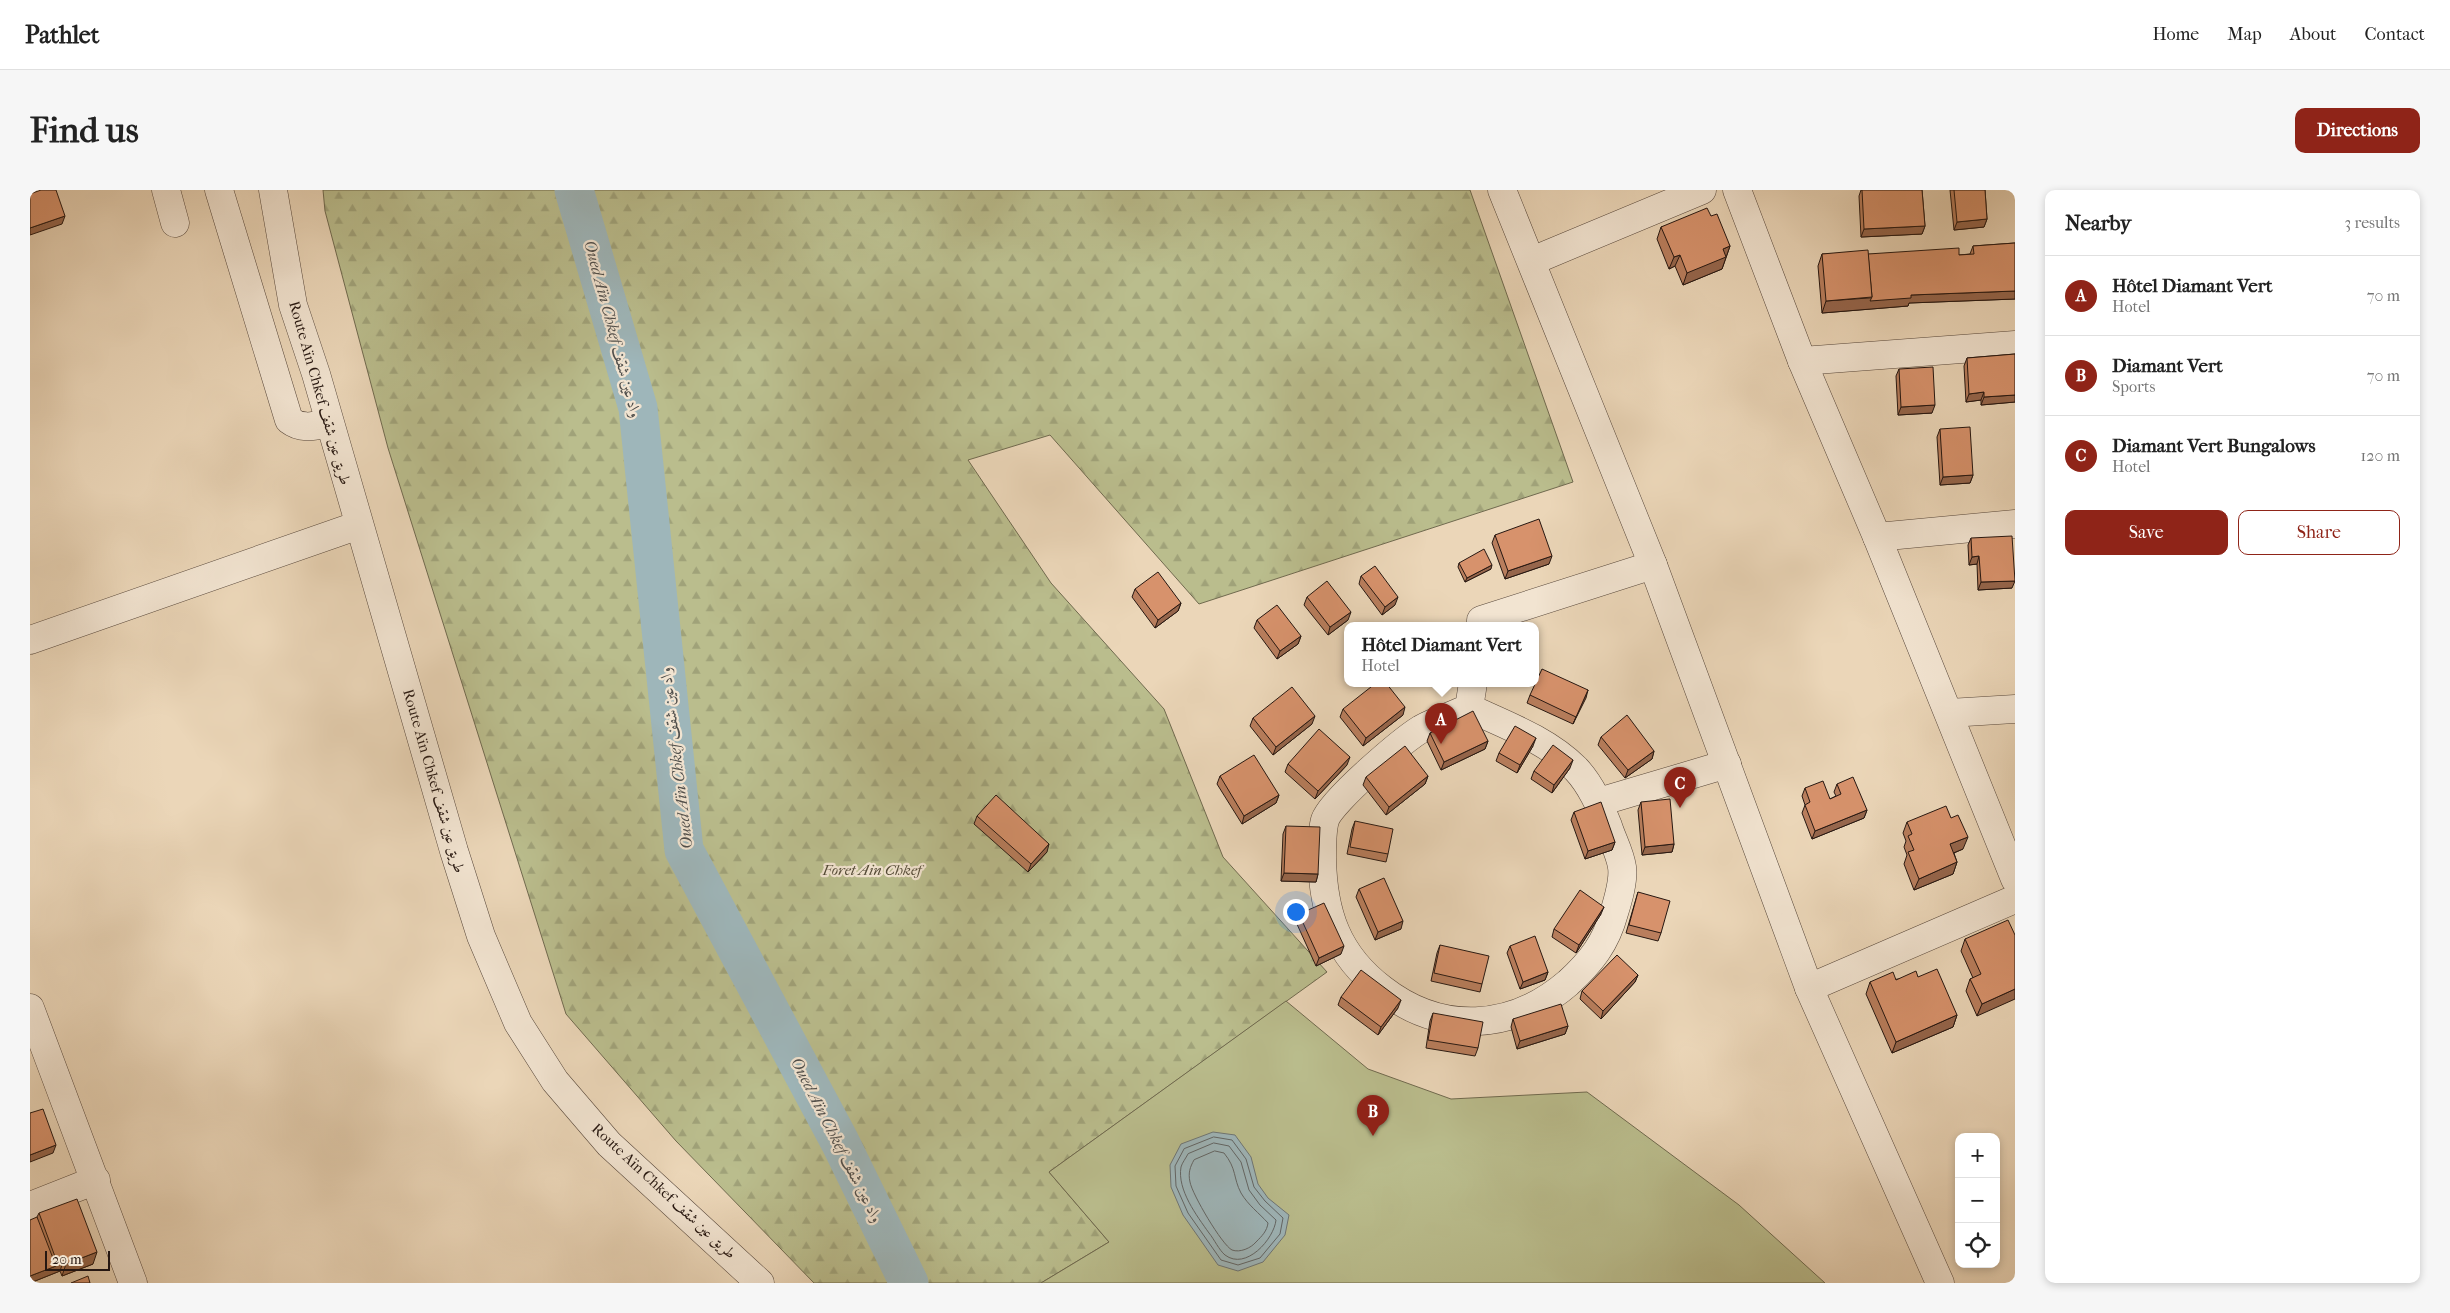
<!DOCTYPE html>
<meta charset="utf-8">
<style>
body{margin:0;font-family:"IM FELL French Canon",Amiri,serif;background:#f6f6f6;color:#222}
.controls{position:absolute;right:15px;bottom:15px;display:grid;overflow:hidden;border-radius:10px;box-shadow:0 2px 8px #0003}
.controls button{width:45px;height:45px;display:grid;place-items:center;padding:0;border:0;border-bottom:1px solid #e0e0e0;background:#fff;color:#222;font:25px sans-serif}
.scale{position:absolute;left:15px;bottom:12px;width:65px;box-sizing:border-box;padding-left:5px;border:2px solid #261711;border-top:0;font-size:14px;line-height:18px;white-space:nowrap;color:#261711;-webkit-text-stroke:4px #f2e4d1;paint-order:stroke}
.you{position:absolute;left:1265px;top:721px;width:18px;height:18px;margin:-12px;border:4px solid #fff;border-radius:50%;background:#1a73e8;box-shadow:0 0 0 8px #1a73e833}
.badge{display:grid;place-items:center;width:32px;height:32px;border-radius:50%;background:#8f2418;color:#fff;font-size:16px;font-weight:700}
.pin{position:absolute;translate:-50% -41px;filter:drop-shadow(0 1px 2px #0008)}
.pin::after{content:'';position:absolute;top:26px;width:18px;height:15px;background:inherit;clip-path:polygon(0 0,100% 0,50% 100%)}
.popup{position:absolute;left:1314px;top:432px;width:195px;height:65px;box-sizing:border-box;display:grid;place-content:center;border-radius:10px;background:#fff;filter:drop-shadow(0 1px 4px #0005);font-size:16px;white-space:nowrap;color:#767676}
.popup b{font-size:19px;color:#222}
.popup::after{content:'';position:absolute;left:50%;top:100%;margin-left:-10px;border:10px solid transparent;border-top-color:#fff}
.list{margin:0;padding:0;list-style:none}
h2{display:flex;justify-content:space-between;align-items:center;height:65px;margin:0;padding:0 20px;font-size:21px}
h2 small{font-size:16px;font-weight:400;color:#767676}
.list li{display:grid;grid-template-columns:32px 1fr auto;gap:15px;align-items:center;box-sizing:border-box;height:80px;padding:0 20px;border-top:1px solid #e0e0e0}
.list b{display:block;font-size:19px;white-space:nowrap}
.list p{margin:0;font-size:16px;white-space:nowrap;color:#767676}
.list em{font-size:16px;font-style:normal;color:#767676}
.actions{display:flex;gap:10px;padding:15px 20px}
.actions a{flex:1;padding:11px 0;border:1px solid #8f2418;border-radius:10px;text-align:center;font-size:18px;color:#8f2418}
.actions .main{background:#8f2418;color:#fff}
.icon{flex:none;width:28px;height:28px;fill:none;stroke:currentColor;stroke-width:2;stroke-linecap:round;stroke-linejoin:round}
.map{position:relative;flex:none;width:1985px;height:1093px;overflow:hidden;border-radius:10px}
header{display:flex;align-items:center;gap:30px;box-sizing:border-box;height:70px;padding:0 25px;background:#fff;border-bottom:1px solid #e0e0e0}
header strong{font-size:24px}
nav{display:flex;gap:28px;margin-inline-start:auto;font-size:18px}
.intro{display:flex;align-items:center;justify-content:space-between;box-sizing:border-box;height:120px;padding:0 30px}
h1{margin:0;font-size:35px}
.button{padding:12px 22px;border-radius:10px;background:#8f2418;color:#fff;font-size:18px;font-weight:700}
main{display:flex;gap:30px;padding:0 30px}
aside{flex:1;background:#fff;border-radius:10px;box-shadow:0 2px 8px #0003}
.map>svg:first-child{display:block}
.forest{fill:url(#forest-firs);stroke:#706a4f}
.green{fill:#babd8d;stroke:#706a4f}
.water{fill:#9eb6ba;stroke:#6e7676}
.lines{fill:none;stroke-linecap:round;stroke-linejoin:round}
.shore{stroke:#626666;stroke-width:1}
.river{stroke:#9eb6ba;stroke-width:39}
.minor-casing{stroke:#57473b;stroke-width:29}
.minor{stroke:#f2e4d1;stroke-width:28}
.wall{fill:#b97e5d;stroke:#261711}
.shaded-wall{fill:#96664c;stroke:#261711}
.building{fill:#d7926c;stroke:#261711}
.labels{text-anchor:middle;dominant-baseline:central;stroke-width:4.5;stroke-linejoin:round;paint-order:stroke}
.street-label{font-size:15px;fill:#261711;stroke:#f2e4d1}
.park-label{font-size:15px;font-style:italic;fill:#524936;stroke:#f2e4d1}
.water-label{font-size:16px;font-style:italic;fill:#504f4c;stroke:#f2e4d1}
</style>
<header>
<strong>Pathlet</strong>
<nav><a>Home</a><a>Map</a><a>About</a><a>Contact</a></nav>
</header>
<div class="intro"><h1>Find us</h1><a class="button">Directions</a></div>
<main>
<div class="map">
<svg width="1985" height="1093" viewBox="0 0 1985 1093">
<defs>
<pattern id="forest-firs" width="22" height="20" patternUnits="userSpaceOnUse" patternTransform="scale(1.25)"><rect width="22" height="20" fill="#babd8d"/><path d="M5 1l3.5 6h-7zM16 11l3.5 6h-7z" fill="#a0a279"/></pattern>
</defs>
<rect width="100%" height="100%" fill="#ebd6b8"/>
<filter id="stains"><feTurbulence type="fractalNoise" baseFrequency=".004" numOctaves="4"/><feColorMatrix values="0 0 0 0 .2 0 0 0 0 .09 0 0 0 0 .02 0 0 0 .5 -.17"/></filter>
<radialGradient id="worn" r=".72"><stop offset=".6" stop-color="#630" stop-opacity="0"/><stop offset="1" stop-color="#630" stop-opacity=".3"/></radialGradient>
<polygon class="forest" points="293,0 1440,0 1543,292 1169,414 1020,245 938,270 1021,393 1134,519 1193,667 1297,782 1019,982 1079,1052 1011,1093 784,1093 646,951 536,824 358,258 295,21"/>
<polygon class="green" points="1256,811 1338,879 1421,909 1557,902 1709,1015 1795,1093 1011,1093 1079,1052 1019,982"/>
<polygon class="water" points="1183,942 1205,945 1221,967 1228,994 1238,1008 1259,1025 1255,1045 1233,1072 1208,1081 1188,1075 1153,1025 1141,997 1140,975 1151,954"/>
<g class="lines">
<g class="shore">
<polygon points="1184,947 1202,950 1216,969 1224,997 1235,1011 1253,1028 1250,1044 1230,1068 1208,1075 1191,1070 1158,1023 1146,996 1145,976 1154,959"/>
<path d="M1184 953 1199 956 1211 972 1219 1000 1230 1015 1246 1030C1244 1049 1216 1081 1195 1065 1189 1060 1184 1049 1179 1043 1167 1026 1147 1000 1151 977 1152 973 1156 968 1158 964Z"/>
<path d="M1185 961 1194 963C1207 979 1203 988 1211 1003 1218 1015 1229 1023 1238 1033 1237 1041 1232 1046 1226 1052 1221 1058 1210 1063 1202 1060 1192 1055 1162 1004 1160 992 1158 983 1160 977 1164 970Z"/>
</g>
<polyline class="river" points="544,0 608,218 654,660 810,952 879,1093"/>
<defs>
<g id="minor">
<polyline points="136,0 145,33"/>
<path d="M189 0 259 230C272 240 284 236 299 233"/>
<polyline points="243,0 263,115 286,184 424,661 451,746 488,833 525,891 579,954 730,1093"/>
<polyline points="1472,0 1623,375 1779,798 1910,1093"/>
<polyline points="1707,0 1772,171 1847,347 1985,689"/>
<polyline points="1502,71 1672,0"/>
<polyline points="1772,171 1985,155"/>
<polyline points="1847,347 1985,334"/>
<polyline points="1451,435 1451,430 1623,375"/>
<polyline points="0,450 329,335"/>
<path d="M1439 518C1476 535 1517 550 1546 579 1561 595 1570 616 1578 636 1582 649 1590 663 1592 677 1594 690 1588 710 1584 723 1576 753 1561 772 1538 793 1482 841 1411 845 1352 799 1307 765 1293 723 1292 668 1292 656 1292 640 1295 630 1301 611 1373 550 1391 539 1406 531 1424 525 1439 518L1443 493"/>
<polyline points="1919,523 1985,519"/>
<polyline points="1569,612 1697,574"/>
<polyline points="1779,798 1985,709"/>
<polyline points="0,818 103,1093"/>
<polyline points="0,1016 66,990"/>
</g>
</defs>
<use href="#minor" class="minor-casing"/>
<use href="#minor" class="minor"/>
</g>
<g class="wall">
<polygon points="1831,0 1892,0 1895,36 1892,44 1831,47 1829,6"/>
<polygon points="1920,0 1955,0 1957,29 1954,37 1924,40"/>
<polygon points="1681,26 1700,56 1692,79 1653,95 1645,76 1639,79 1627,49 1631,37"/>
<polygon points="1985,53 1985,109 1879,113 1878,116 1792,123 1788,76 1792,64 1929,65 1940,64 1943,56"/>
<polygon points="1985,164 1985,212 1951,215 1951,210 1936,212 1934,176 1937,168"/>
<polygon points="1869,179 1902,223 1868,225 1866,186"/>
<polygon points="1910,239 1943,285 1940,293 1910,295 1907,247"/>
<polygon points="1465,345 1519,374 1475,389 1462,353"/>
<polygon points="1941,348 1982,398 1948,400 1947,374 1939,375 1938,355"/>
<polygon points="1429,373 1461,379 1435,392 1428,377"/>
<polygon points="1331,386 1365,415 1352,425 1329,394"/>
<polygon points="1105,399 1151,413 1148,421 1125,438 1102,407"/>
<polygon points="1277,407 1318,430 1298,445 1274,415"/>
<polygon points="1227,430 1271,446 1268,454 1247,469 1224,438"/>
<polygon points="1558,500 1543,534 1497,513 1500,505"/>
<polygon points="1313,519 1373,525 1333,556 1310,527"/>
<polygon points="1223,528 1282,534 1243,565 1220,536"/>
<polygon points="1400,543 1458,551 1455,559 1411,580 1397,551"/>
<polygon points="1571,547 1624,561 1622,569 1595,588 1568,555"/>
<polygon points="1503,556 1487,583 1466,571 1469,563"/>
<polygon points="1258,574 1317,575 1285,609 1255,582"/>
<polygon points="1540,578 1522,603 1501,589 1504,581"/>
<polygon points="1190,586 1249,605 1246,613 1212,634 1187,594"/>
<polygon points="1398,586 1395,594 1356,625 1333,595 1336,587"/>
<polygon points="1807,594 1837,620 1834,628 1782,649 1772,623 1775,615 1772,606 1775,598 1800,609 1806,606 1804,602"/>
<polygon points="1611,612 1644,654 1642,662 1612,665 1608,620"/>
<polygon points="1544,622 1585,652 1582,660 1555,669 1541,630"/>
<polygon points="947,626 1017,662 998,682 944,634"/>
<polygon points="1325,631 1358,664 1356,672 1317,664 1322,639"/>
<polygon points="1877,632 1933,659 1924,663 1927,672 1923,684 1884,700 1874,674 1877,665 1874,657 1876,651 1873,643"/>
<polygon points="1256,636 1288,684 1286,692 1251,691 1253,644"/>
<polygon points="1329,699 1371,739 1345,750 1326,707"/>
<polygon points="1608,702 1631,743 1628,751 1596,743"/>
<polygon points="1269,724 1311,764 1286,776 1266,732"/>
<polygon points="1571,724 1546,763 1522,747 1524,739"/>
<polygon points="1985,745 1947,826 1936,801 1940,789 1943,788 1931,761 1935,749"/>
<polygon points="1410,755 1452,794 1450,802 1401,791 1407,763"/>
<polygon points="1480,756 1518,782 1515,790 1490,799 1477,763"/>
<polygon points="1608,785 1605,792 1571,829 1550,809 1552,801"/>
<polygon points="1888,787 1927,825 1923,837 1862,863 1836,804 1840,792"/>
<polygon points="1311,807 1368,818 1348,845 1308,815"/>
<polygon points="1403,823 1448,858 1445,866 1396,858 1400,831"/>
<polygon points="1483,829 1538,836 1535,844 1487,859 1481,837"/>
<polygon points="9,1023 63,1074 32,1086 30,1081 0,1093 7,1027"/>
</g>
<g class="shaded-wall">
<polygon points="35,26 32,34 0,45 0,38"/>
<polygon points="1957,29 1954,37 1924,40 1927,32"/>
<polygon points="1895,36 1892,44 1831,47 1834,39"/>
<polygon points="1700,56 1692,79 1653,95 1657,83 1693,59"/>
<polygon points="1650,65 1645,76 1639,79 1644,67"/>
<polygon points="1985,101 1985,109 1879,113 1878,116 1792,123 1796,111 1881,105"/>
<polygon points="1954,202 1951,210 1936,212 1939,204"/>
<polygon points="1985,205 1985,212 1951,215 1954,207"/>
<polygon points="1905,215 1902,223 1868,225 1871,217"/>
<polygon points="1943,285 1940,293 1910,295 1913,287"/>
<polygon points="1522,366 1519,374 1475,389 1478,381"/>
<polygon points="1949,366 1947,374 1939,375 1942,367"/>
<polygon points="1462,375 1461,379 1435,392 1437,388"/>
<polygon points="1985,391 1982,398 1948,400 1951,392"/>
<polygon points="1368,407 1365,415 1352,425 1355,417"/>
<polygon points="1151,413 1148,421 1125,438 1128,430"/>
<polygon points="1321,422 1318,430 1298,445 1300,437"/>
<polygon points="1271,446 1268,454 1247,469 1250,461"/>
<polygon points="1558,500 1556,508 1543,534 1546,527"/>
<polygon points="1375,517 1373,525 1333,556 1336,548"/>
<polygon points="1285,526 1282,534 1243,565 1246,557"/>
<polygon points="1506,548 1503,556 1487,583 1490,575"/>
<polygon points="1458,551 1455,559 1411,580 1414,572"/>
<polygon points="1624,561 1622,569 1595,588 1598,580"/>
<polygon points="1320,567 1317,575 1285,609 1288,601"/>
<polygon points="1543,570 1540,578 1522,603 1524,595"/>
<polygon points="1398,586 1395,594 1356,625 1359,617"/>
<polygon points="1249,605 1246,613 1212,634 1214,626"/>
<polygon points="1837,620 1834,628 1782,649 1785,641"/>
<polygon points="1938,647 1933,659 1916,666 1920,654"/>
<polygon points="1585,652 1582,660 1555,669 1558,661"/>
<polygon points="1019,654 1017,662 998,682 1001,674"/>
<polygon points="1644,654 1642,662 1612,665 1615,657"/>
<polygon points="1927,672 1923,684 1884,700 1889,689"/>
<polygon points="1254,683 1288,684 1286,692 1251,691"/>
<polygon points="1574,717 1571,724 1546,763 1549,755"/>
<polygon points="1373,731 1371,739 1345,750 1348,742"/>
<polygon points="1314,756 1311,764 1286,776 1289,768"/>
<polygon points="1518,782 1515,790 1490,799 1493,792"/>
<polygon points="1608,785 1605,792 1571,829 1573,821"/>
<polygon points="1985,799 1985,809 1947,826 1952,814"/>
<polygon points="1371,810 1368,818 1348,845 1351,837"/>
<polygon points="1927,825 1923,837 1862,863 1866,852"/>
<polygon points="1538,836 1535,844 1487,859 1490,851"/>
<polygon points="26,955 23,963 0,972 0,965"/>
<polygon points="67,1062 63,1074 32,1086 36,1074"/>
<polygon points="34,1069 30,1081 0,1093 0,1086 26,1076 27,1072"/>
</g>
<g class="building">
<polygon points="11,0 26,0 35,26 0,38 0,4"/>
<polygon points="1832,0 1892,0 1895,36 1834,39"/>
<polygon points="1924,0 1955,0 1957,29 1927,32"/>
<polygon points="1677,18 1681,26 1687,24 1700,56 1693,59 1696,67 1657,83 1650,65 1644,67 1631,37"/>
<polygon points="1985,53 1985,101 1881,105 1881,108 1840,111 1842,107 1838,64 1929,58 1929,65 1944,64 1943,56"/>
<polygon points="1838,60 1842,107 1796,111 1792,64"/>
<polygon points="1985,164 1985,205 1954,207 1954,202 1939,204 1937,168"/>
<polygon points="1903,177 1905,215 1871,217 1869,179"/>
<polygon points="1940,237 1943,285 1913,287 1910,239"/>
<polygon points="1509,329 1522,366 1478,381 1465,345"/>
<polygon points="1982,346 1985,391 1951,392 1949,366 1942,367 1941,348"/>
<polygon points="1454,359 1462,375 1437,388 1429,373"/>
<polygon points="1345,376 1368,407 1355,417 1331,386"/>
<polygon points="1128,382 1151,413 1128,430 1105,399"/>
<polygon points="1297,391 1321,422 1300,437 1277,407"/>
<polygon points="1247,415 1271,446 1250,461 1227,430"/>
<polygon points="1512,479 1558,500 1546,527 1500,505"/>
<polygon points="1346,493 1356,493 1375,517 1336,548 1313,519"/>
<polygon points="1262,497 1285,526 1246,557 1223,528"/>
<polygon points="1443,521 1458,551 1414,572 1400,543"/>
<polygon points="1597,525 1624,561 1598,580 1571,547"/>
<polygon points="1485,536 1506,548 1490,575 1469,563"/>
<polygon points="1289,539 1320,567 1288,601 1258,574"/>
<polygon points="1523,555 1543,570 1524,595 1504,581"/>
<polygon points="1375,556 1398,586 1359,617 1336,587"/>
<polygon points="1224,565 1249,605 1214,626 1190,586"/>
<polygon points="1823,587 1837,620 1785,641 1775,615 1780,612 1775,598 1793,591 1800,609 1811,604 1807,594"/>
<polygon points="966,605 1019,654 1001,674 947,626"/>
<polygon points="1640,609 1644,654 1615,657 1611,612"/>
<polygon points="1571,612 1585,652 1558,661 1544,622"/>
<polygon points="1916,616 1921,628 1928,625 1938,647 1920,654 1927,672 1889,689 1878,662 1884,660 1878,646 1882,644 1877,632"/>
<polygon points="1325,631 1363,639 1358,664 1320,657"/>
<polygon points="1256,636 1290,637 1288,684 1254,683"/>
<polygon points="1354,688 1373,731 1348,742 1329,699"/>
<polygon points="1550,700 1574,717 1549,755 1524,739"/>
<polygon points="1608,702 1640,711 1631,743 1599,735"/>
<polygon points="1294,713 1314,756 1289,768 1269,724"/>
<polygon points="1978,730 1985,745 1985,799 1952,814 1940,789 1951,784 1935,749"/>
<polygon points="1505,746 1518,782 1493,792 1480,756"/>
<polygon points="1410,755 1459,766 1452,794 1404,783"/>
<polygon points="1587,765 1608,785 1573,821 1552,801"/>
<polygon points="1907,779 1927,825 1866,852 1840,792 1863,782 1866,790 1886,781 1888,787"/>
<polygon points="1331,780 1371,810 1351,837 1311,807"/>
<polygon points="1531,814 1538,836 1490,851 1483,829"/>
<polygon points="1403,823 1453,832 1448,858 1398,850"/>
<polygon points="13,919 26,955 0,965 0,923"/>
<polygon points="47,1009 67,1062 36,1074 34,1069 27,1072 9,1023"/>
<polygon points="7,1027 26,1076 0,1086 0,1030"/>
<polygon points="58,1086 60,1093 41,1093"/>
</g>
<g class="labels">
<g class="street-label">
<text transform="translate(290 203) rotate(74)">Route Aïn Chkef طريق عين شقف</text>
<text transform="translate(404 591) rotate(74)">Route Aïn Chkef طريق عين شقف</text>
<text transform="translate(634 1001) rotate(43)">Route Aïn Chkef طريق عين شقف</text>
</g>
<g class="park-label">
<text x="842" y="680">Foret Ain Chkef</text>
</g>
<g class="water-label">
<text transform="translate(583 139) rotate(75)">Oued Aïn Chkef واد عين شقف</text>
<text transform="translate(646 568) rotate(-97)">Oued Aïn Chkef واد عين شقف</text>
<text transform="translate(807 950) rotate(63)">Oued Aïn Chkef واد عين شقف</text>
</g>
</g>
<rect width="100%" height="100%" filter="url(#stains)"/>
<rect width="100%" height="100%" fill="url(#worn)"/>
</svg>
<div class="controls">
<button>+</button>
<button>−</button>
<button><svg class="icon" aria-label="locate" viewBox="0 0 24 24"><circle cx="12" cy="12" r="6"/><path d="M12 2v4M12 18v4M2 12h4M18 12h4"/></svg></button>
</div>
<div class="scale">20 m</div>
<div class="you"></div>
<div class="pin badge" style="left:1411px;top:554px">A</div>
<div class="popup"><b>Hôtel Diamant Vert</b>Hotel</div>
<div class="pin badge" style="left:1343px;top:946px">B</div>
<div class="pin badge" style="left:1650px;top:618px">C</div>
</div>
<aside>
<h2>Nearby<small>3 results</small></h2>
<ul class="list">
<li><span class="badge">A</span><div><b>Hôtel Diamant Vert</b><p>Hotel</p></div><em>70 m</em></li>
<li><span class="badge">B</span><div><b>Diamant Vert</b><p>Sports</p></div><em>70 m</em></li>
<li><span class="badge">C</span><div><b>Diamant Vert Bungalows</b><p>Hotel</p></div><em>120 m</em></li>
</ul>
<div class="actions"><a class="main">Save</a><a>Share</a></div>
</aside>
</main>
